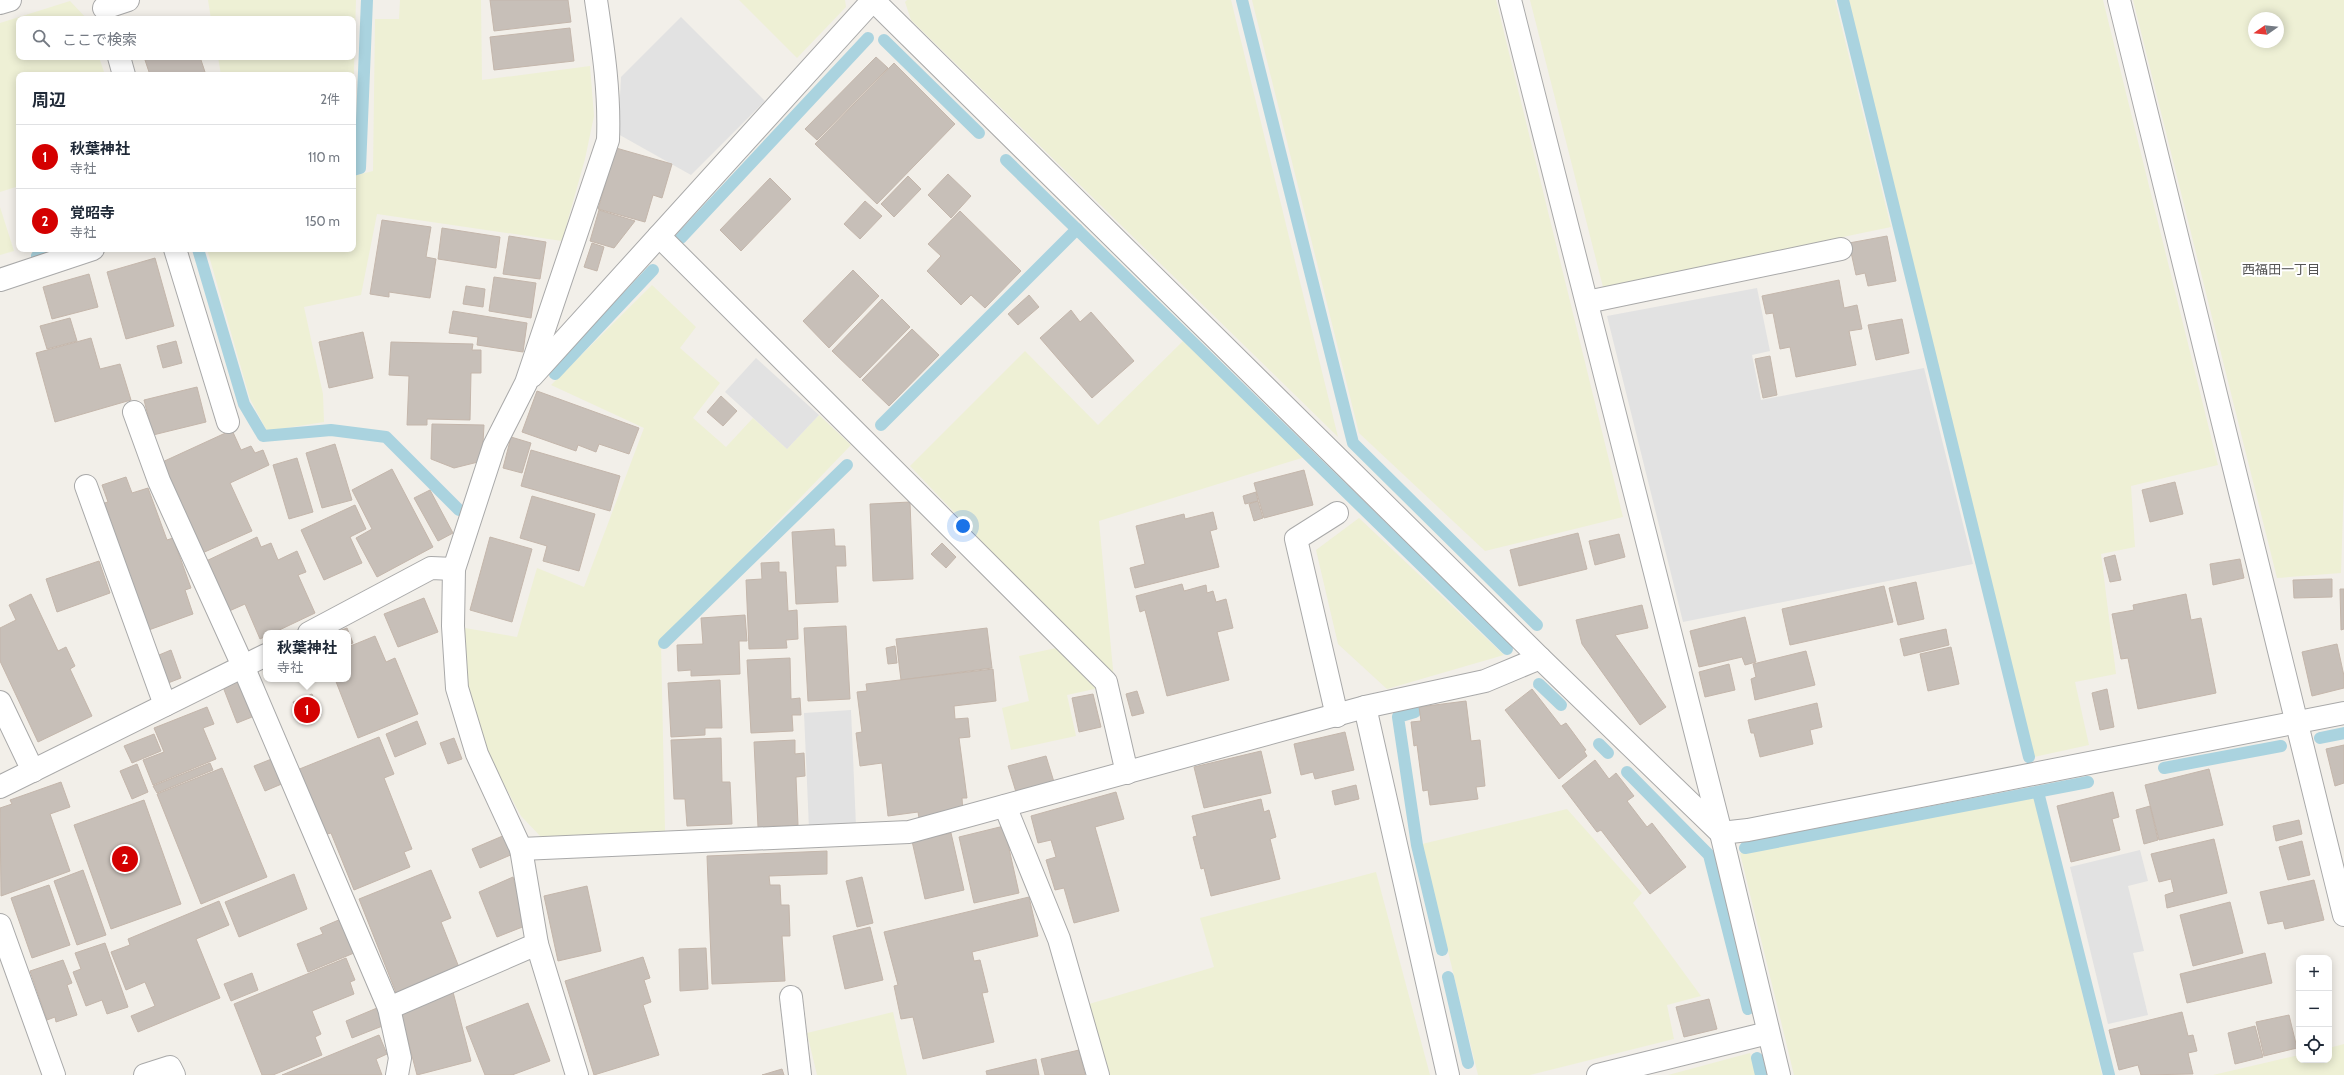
<!DOCTYPE html>
<html lang="ja">
<meta charset="utf-8">
<style>
body{margin:0;font-family:Cabin,"Noto Sans JP",sans-serif;background:#f6f6f7;color:#1f2937}
.controls{position:absolute;right:12px;bottom:12px;display:grid;overflow:hidden;border-radius:8px;box-shadow:0 2px 10px #0003}
.controls button{width:36px;height:36px;display:grid;place-items:center;padding:0;border:0;border-bottom:1px solid #e0e1e3;background:#fff;color:#1f2937;font:20px sans-serif}
.compass{position:absolute;left:2248px;top:12px;width:36px;height:36px;border-radius:50%;background:#fff;box-shadow:0 2px 10px #0003;rotate:256deg}
.you{position:absolute;left:963px;top:526px;width:14px;height:14px;margin:-10px;border:3px solid #fff;border-radius:50%;background:#1a73e8;box-shadow:0 0 0 6px #1a73e833}
.badge{display:grid;place-items:center;width:26px;height:26px;border-radius:50%;background:#d40000;color:#fff;font-size:13px;font-weight:700}
.pin{position:absolute;translate:-50% -50%;border:2px solid #fff;box-shadow:0 1px 4px #0006}
.popup{position:absolute;left:263px;top:630px;width:88px;height:52px;box-sizing:border-box;display:grid;place-content:center;border-radius:8px;background:#fff;filter:drop-shadow(0 1px 3px #0005);font-size:13px;white-space:nowrap;color:#747a83}
.popup b{font-size:15px;color:#1f2937}
.popup::after{content:'';position:absolute;left:50%;top:100%;margin-left:-8px;border:8px solid transparent;border-top-color:#fff}
.list{margin:0;padding:0;list-style:none}
h2{display:flex;justify-content:space-between;align-items:center;height:52px;margin:0;padding:0 16px;font-size:17px}
h2 small{font-size:13px;font-weight:400;color:#747a83}
.list li{display:grid;grid-template-columns:26px 1fr auto;gap:12px;align-items:center;box-sizing:border-box;height:64px;padding:0 16px;border-top:1px solid #e0e1e3}
.list b{display:block;font-size:15px;white-space:nowrap}
.list p{margin:0;font-size:13px;white-space:nowrap;color:#747a83}
.list em{font-size:13px;font-style:normal;color:#747a83}
.icon{flex:none;width:22px;height:22px;fill:none;stroke:currentColor;stroke-width:2;stroke-linecap:round;stroke-linejoin:round}
.map{position:relative;flex:none;width:2344px;height:1075px;overflow:hidden}
.search{position:absolute;background:#fff;box-shadow:0 2px 10px #0003;left:16px;top:16px;width:340px;height:44px;display:flex;align-items:center;gap:10px;box-sizing:border-box;padding:0 14px;border-radius:8px;color:#747a83;font-size:15px}
.panel{position:absolute;background:#fff;box-shadow:0 2px 10px #0003;left:16px;top:72px;width:340px;height:180px;border-radius:8px}
.map>svg:first-child{display:block}
.farmland{fill:#eef0d5;fill-rule:evenodd}
.parking{fill:#e2e2e2}
.lines{fill:none;stroke-linecap:round;stroke-linejoin:round}
.stream{stroke:#aad3df;stroke-width:12}
.building{fill:#c7bfb8;stroke:#c4b6ab}
.lane-casing{stroke:#a9a9a9;stroke-width:24}
.street-casing{stroke:#a9a9a9;stroke-width:24}
.lane{stroke:#fff;stroke-width:22}
.street{stroke:#fff;stroke-width:22}
.labels{text-anchor:middle;dominant-baseline:central;stroke-width:4;stroke-linejoin:round;paint-order:stroke}
.neighbourhood-label{font-size:13px;fill:#555;stroke:#fff}
</style>
<div class="map">
<svg width="2344" height="1075" viewBox="0 0 2344 1075">
<rect width="100%" height="100%" fill="#f2efe9"/>
<g class="farmland">
<polygon points="208,0 356,0 353,103 353,75 221,75 218,57 353,57 353,19 211,19"/>
<polygon points="400,0 481,0 482,80 590,66 594,116 585,159 562,241 377,214 361,295 304,307 323,394 324,422 267,431 250,399 207,249 353,249 353,176 373,171 375,19 399,19"/>
<polygon points="739,0 845,0 846,7 797,58"/>
<polygon points="907,0 1231,0 1338,437 911,20 905,2"/>
<polygon points="1252,0 1496,0 1623,517 1485,551 1359,433"/>
<polygon points="1530,0 1835,0 1891,227 1603,287"/>
<polygon points="1848,0 2103,0 2218,465 2131,486 2135,547 2101,554 2116,674 2075,682 2089,745 2034,757"/>
<path d="M2133 0H2344V482L2341 573 2277 578ZM2254 18H2278V42H2254Z"/>
<polygon points="70,1 87,19 19,19 19,57 99,57 105,75 19,75 19,186 0,192 0,23"/>
<polygon points="0,207 14,251 0,255"/>
<polygon points="652,285 696,327 680,348 720,383 693,418 726,447 753,418 787,449 819,415 851,445 661,643 665,831 542,838 521,816 489,756 467,697 465,628 517,637 537,568 584,587 644,428 551,385"/>
<polygon points="1183,341 1305,457 1099,521 1114,680 910,466 1025,351 1098,425"/>
<polygon points="1359,518 1504,655 1387,689 1338,644 1316,550"/>
<polygon points="1056,648 1099,688 1067,695 1076,736 1011,750 1002,708 1029,701 1019,656"/>
<polygon points="2035,797 2102,1075 1794,1075 1740,853"/>
<polygon points="1567,809 1642,893 1633,903 1701,996 1667,1005 1674,1039 1530,1075 1478,1075 1422,844"/>
<polygon points="1376,872 1430,1075 1110,1075 1089,1004 1214,967 1200,918"/>
<polygon points="893,1012 907,1075 817,1075 807,1033"/>
<polygon points="2344,1044 2344,1075 2213,1075 2299,1055 2299,1060 2329,1060 2329,1048"/>
<polygon points="1750,1053 1756,1075 1668,1075"/>
</g>
<g class="parking">
<polygon points="681,17 765,101 691,175 618,134 621,77"/>
<polygon points="1757,288 1770,351 1752,355 1761,400 1924,368 1973,564 1683,622 1607,316"/>
<polygon points="756,358 819,415 787,449 725,392"/>
<polygon points="851,710 856,826 809,829 804,713"/>
<polygon points="2140,850 2148,881 2128,886 2144,951 2133,953 2148,1015 2108,1024 2070,867"/>
</g>
<g class="lines">
<g class="stream">
<polyline points="1242,0 1353,443 1537,625"/>
<polyline points="1843,0 2029,757"/>
<polyline points="884,40 979,133"/>
<polyline points="1006,160 1507,649"/>
<polyline points="353,170 360,168 367,0"/>
<polyline points="681,238 868,38"/>
<polyline points="198,249 244,404 263,436 331,430 386,437 459,510"/>
<polyline points="37,256 58,249"/>
<polyline points="555,374 653,270"/>
<polyline points="881,425 1077,229"/>
<polyline points="664,643 847,465"/>
<polyline points="1539,684 1561,705"/>
<polyline points="1415,712 1398,717 1417,845 1442,950"/>
<polyline points="2320,738 2344,733"/>
<polyline points="1599,744 1608,753"/>
<polyline points="2164,768 2281,746"/>
<polyline points="1627,772 1709,855 1748,1009"/>
<polyline points="2038,792 2109,1075"/>
<polyline points="1745,848 2088,782"/>
<polyline points="1448,977 1468,1063"/>
<polyline points="1757,1058 1761,1075"/>
</g>
</g>
<g class="building">
<polygon points="490,0 568,0 571,22 494,31"/>
<polygon points="570,28 574,61 494,70 490,37"/>
<polygon points="144,57 200,57 206,75 150,75"/>
<polygon points="876,57 888,68 817,140 805,129"/>
<polygon points="894,63 955,124 877,204 815,144"/>
<polygon points="616,148 672,164 662,198 653,195 645,222 598,209"/>
<polygon points="948,174 971,196 951,218 928,195"/>
<polygon points="908,176 921,189 894,217 881,204"/>
<polygon points="770,178 791,199 741,251 720,230"/>
<polygon points="865,201 882,216 860,239 844,224"/>
<polygon points="599,210 635,221 614,248 590,241"/>
<polygon points="960,211 1021,271 985,308 971,295 961,305 927,271 941,256 928,244"/>
<polygon points="382,220 431,227 426,257 436,259 430,298 389,292 389,297 370,294"/>
<polygon points="442,228 500,237 496,268 438,259"/>
<polygon points="509,236 546,242 540,279 503,274"/>
<polygon points="1887,236 1896,281 1868,286 1865,273 1856,275 1849,243"/>
<polygon points="592,243 604,247 597,271 584,267"/>
<polygon points="155,258 174,326 126,339 107,272"/>
<polygon points="853,270 879,296 829,348 803,321"/>
<polygon points="89,274 98,307 52,319 43,287"/>
<polygon points="494,277 536,283 531,318 489,311"/>
<polygon points="1839,280 1844,308 1857,305 1862,329 1849,331 1856,365 1796,377 1790,347 1780,349 1773,313 1766,314 1762,296"/>
<polygon points="466,286 485,289 483,307 463,304"/>
<polygon points="1029,295 1039,307 1018,325 1008,314"/>
<polygon points="882,299 910,327 860,378 832,351"/>
<polygon points="1071,310 1080,322 1091,312 1134,361 1092,398 1040,338"/>
<polygon points="453,311 527,323 523,352 477,345 478,337 449,333"/>
<polygon points="70,318 77,341 47,349 40,326"/>
<polygon points="1902,319 1909,353 1876,360 1868,325"/>
<polygon points="912,329 939,355 889,406 862,380"/>
<polygon points="363,332 373,378 329,388 319,342"/>
<polygon points="91,338 100,369 120,364 131,400 55,422 36,353"/>
<polygon points="176,341 182,363 163,368 157,346"/>
<polygon points="391,342 473,344 472,350 481,350 481,373 471,373 470,420 427,419 427,425 407,425 409,376 389,375"/>
<polygon points="1770,356 1777,395 1763,398 1755,359"/>
<polygon points="197,387 206,422 153,435 144,400"/>
<polygon points="537,391 639,428 629,454 599,444 596,452 578,445 576,451 522,432"/>
<polygon points="721,396 737,411 723,426 707,412"/>
<polygon points="432,424 484,425 482,461 454,468 431,459"/>
<polygon points="232,430 241,450 251,446 255,453 263,450 269,465 230,483 252,531 200,554 158,464"/>
<polygon points="511,437 531,443 522,473 503,468"/>
<polygon points="335,444 352,500 322,508 306,453"/>
<polygon points="531,450 620,476 610,511 521,486"/>
<polygon points="297,458 313,512 289,519 273,465"/>
<polygon points="392,469 433,547 377,577 356,538 372,529 352,490"/>
<polygon points="1304,470 1313,505 1264,518 1254,483"/>
<polygon points="126,477 132,493 148,488 167,540 173,538 191,588 185,590 193,614 146,631 101,504 108,502 102,485"/>
<polygon points="2175,482 2183,514 2150,522 2142,490"/>
<polygon points="430,490 453,533 438,541 414,498"/>
<polygon points="1256,492 1258,501 1245,504 1243,496"/>
<polygon points="532,496 595,514 579,571 543,561 547,546 520,538"/>
<polygon points="1258,501 1263,518 1254,521 1249,504"/>
<polygon points="910,502 913,579 873,581 870,504"/>
<polygon points="355,505 366,529 350,537 362,563 324,580 301,530"/>
<polygon points="1213,512 1217,529 1210,531 1219,567 1135,588 1130,568 1145,564 1136,526 1184,514 1185,519"/>
<polygon points="834,529 835,546 845,546 846,566 836,566 838,602 796,604 792,532"/>
<polygon points="1578,533 1587,569 1519,586 1510,550"/>
<polygon points="1619,534 1625,557 1595,565 1589,541"/>
<polygon points="257,537 261,547 271,543 278,560 297,551 306,572 298,575 315,613 273,633 266,633 266,636 260,639 245,604 227,612 204,562"/>
<polygon points="490,537 532,549 512,622 470,610"/>
<polygon points="942,543 956,557 946,568 931,554"/>
<polygon points="2115,555 2121,580 2110,582 2104,558"/>
<polygon points="2240,559 2244,578 2213,585 2210,564"/>
<polygon points="99,561 110,593 57,612 46,579"/>
<polygon points="779,562 779,572 786,572 788,611 797,610 798,639 786,640 787,648 749,649 746,580 762,579 761,563"/>
<polygon points="2332,579 2332,597 2294,598 2293,580"/>
<polygon points="1916,582 1924,619 1898,625 1889,588"/>
<polygon points="1182,584 1184,591 1206,585 1207,593 1213,591 1216,602 1226,599 1233,628 1217,632 1229,680 1167,696 1145,610 1140,612 1136,596"/>
<polygon points="1884,586 1893,622 1790,645 1782,609"/>
<polygon points="2340,589 2344,589 2344,629 2341,630"/>
<polygon points="31,594 58,651 66,647 75,666 70,669 92,716 38,742 0,661 0,628 16,620 9,605"/>
<polygon points="2186,594 2191,620 2201,618 2216,693 2138,709 2128,658 2121,659 2112,614 2134,610 2133,605"/>
<polygon points="424,598 438,632 398,647 384,614"/>
<polygon points="1642,605 1648,628 1615,635 1666,707 1640,725 1582,644 1576,620"/>
<polygon points="745,615 747,641 739,641 740,674 691,676 691,670 678,671 677,645 703,644 701,618"/>
<polygon points="1745,617 1756,662 1745,665 1742,657 1699,667 1690,631"/>
<polygon points="846,626 850,699 808,701 804,628"/>
<polygon points="347,628 353,643 348,645 348,633 334,633"/>
<polygon points="987,628 992,668 901,680 896,639"/>
<polygon points="1946,629 1949,645 1904,656 1900,639"/>
<polygon points="375,636 386,662 395,658 418,714 358,738 335,679 348,679 348,647"/>
<polygon points="2337,644 2344,676 2344,688 2312,696 2302,652"/>
<polygon points="895,646 897,663 888,664 886,648"/>
<polygon points="1951,647 1959,684 1928,691 1920,654"/>
<polygon points="171,650 181,678 168,683 159,655"/>
<polygon points="1806,651 1815,685 1755,700 1751,679 1756,677 1753,664"/>
<polygon points="790,658 791,699 800,698 801,715 792,715 793,731 751,733 747,660"/>
<polygon points="1729,664 1735,690 1705,697 1699,672"/>
<polygon points="993,669 996,701 954,706 955,719 968,718 970,737 959,738 967,798 962,798 963,813 919,818 918,812 888,816 882,763 860,766 856,733 862,732 857,692 867,691 866,684"/>
<polygon points="720,680 722,728 705,728 705,735 671,737 668,683"/>
<polygon points="238,681 252,717 237,723 223,687"/>
<polygon points="1532,689 1561,726 1566,723 1586,750 1584,751 1587,756 1559,779 1505,710"/>
<polygon points="2107,689 2114,727 2100,730 2092,693"/>
<polygon points="1137,691 1144,713 1132,716 1126,694"/>
<polygon points="312,694 321,715 302,723 293,702"/>
<polygon points="1093,694 1101,727 1079,732 1072,698"/>
<polygon points="1466,701 1471,741 1480,740 1485,786 1476,787 1478,799 1430,805 1428,790 1423,791 1417,745 1414,746 1411,722 1421,721 1419,707"/>
<polygon points="1817,703 1822,727 1810,730 1813,744 1760,757 1754,733 1751,733 1748,720"/>
<polygon points="207,707 214,724 203,728 216,759 153,785 143,760 164,752 154,728"/>
<polygon points="417,721 426,744 395,757 386,734"/>
<polygon points="1345,732 1354,770 1315,779 1313,772 1301,775 1294,744"/>
<polygon points="154,734 161,751 132,763 124,746"/>
<polygon points="379,737 394,774 384,778 412,849 404,852 410,867 354,890 331,833 323,835 297,770"/>
<polygon points="454,738 462,759 448,764 440,743"/>
<polygon points="721,738 722,782 730,782 732,824 687,826 685,799 674,799 671,740"/>
<polygon points="795,740 795,754 804,753 805,776 796,777 798,825 758,827 754,742"/>
<polygon points="2344,745 2344,783 2335,786 2326,749"/>
<polygon points="1261,751 1271,793 1204,808 1194,767"/>
<polygon points="1046,756 1054,782 1016,792 1008,766"/>
<polygon points="274,758 284,783 265,791 254,766"/>
<polygon points="1595,760 1609,779 1616,773 1634,796 1627,801 1647,827 1652,823 1686,867 1650,894 1601,830 1597,832 1562,786"/>
<polygon points="210,763 213,770 157,793 153,786"/>
<polygon points="137,764 148,792 132,799 120,771"/>
<polygon points="222,768 267,877 201,904 157,794"/>
<polygon points="2209,769 2223,825 2159,840 2145,785"/>
<polygon points="61,782 70,807 50,814 70,871 1,896 0,808 12,804 10,800"/>
<polygon points="1356,785 1359,799 1335,805 1332,791"/>
<polygon points="1116,792 1124,819 1095,827 1119,911 1074,923 1064,888 1055,890 1046,860 1056,857 1051,840 1038,843 1031,816"/>
<polygon points="2113,792 2119,817 2112,819 2120,850 2071,862 2057,806"/>
<polygon points="1261,799 1264,812 1269,810 1276,837 1270,839 1280,879 1211,896 1204,868 1201,869 1193,837 1197,836 1192,816"/>
<polygon points="144,800 181,904 111,929 74,825"/>
<polygon points="2150,806 2158,840 2144,844 2136,810"/>
<polygon points="2299,820 2302,834 2276,841 2273,826"/>
<polygon points="1004,826 1019,893 974,903 959,837"/>
<polygon points="951,833 964,890 925,899 912,841"/>
<polygon points="505,835 513,854 480,868 472,849"/>
<polygon points="2214,839 2227,893 2167,908 2165,895 2174,892 2171,879 2159,882 2151,854"/>
<polygon points="2302,841 2310,875 2288,880 2279,847"/>
<polygon points="827,851 827,874 769,876 770,885 780,885 781,905 789,905 790,936 782,936 785,981 712,984 707,856"/>
<polygon points="83,870 106,935 77,945 54,881"/>
<polygon points="431,870 451,918 441,922 460,970 397,995 359,899"/>
<polygon points="294,874 307,909 239,937 225,902"/>
<polygon points="513,877 525,926 497,937 479,892"/>
<polygon points="862,877 873,923 857,927 846,881"/>
<polygon points="2314,880 2324,920 2285,929 2283,921 2268,924 2260,892"/>
<polygon points="49,885 70,945 32,958 11,898"/>
<polygon points="587,886 601,951 558,961 544,896"/>
<polygon points="1029,897 1038,936 972,952 974,961 980,960 988,992 982,993 994,1042 923,1059 913,1017 901,1019 894,986 898,985 884,932"/>
<polygon points="219,901 229,925 196,939 220,998 138,1032 131,1016 155,1006 145,982 126,990 111,952 130,945 128,939"/>
<polygon points="2230,902 2243,953 2193,966 2180,915"/>
<polygon points="341,919 354,953 308,972 297,944 323,934 320,928"/>
<polygon points="870,927 883,980 845,989 833,936"/>
<polygon points="105,943 128,1007 107,1014 102,1000 86,1006 73,972 81,969 75,953"/>
<polygon points="706,948 708,989 680,991 679,949"/>
<polygon points="2265,953 2272,983 2187,1003 2180,974"/>
<polygon points="643,957 650,978 644,980 651,1002 643,1005 659,1055 594,1075 565,981"/>
<polygon points="346,958 355,980 350,982 354,994 312,1011 321,1034 315,1037 322,1055 273,1075 262,1075 234,1004"/>
<polygon points="63,960 72,983 67,985 77,1015 56,1022 55,1017 47,1020 30,971"/>
<polygon points="252,973 258,990 231,1001 224,984"/>
<polygon points="453,992 471,1061 417,1075 401,1014"/>
<polygon points="1709,999 1717,1029 1684,1037 1676,1007"/>
<polygon points="528,1003 550,1061 512,1075 485,1075 466,1027"/>
<polygon points="377,1008 385,1025 352,1038 346,1021"/>
<polygon points="2182,1012 2188,1036 2193,1035 2197,1051 2188,1053 2193,1074 2141,1075 2138,1065 2119,1070 2109,1030"/>
<polygon points="2289,1015 2297,1048 2264,1056 2256,1022"/>
<polygon points="2255,1026 2263,1057 2235,1064 2228,1033"/>
<polygon points="379,1035 387,1054 376,1059 382,1075 282,1075"/>
<polygon points="1079,1050 1085,1075 1045,1075 1041,1059"/>
<polygon points="1036,1059 1039,1075 987,1075 986,1071"/>
<polygon points="782,1069 784,1075 762,1075"/>
</g>
<g class="lines">
<defs>
<g id="lane">
<polyline points="1587,302 1841,249"/>
<polyline points="134,412 159,481 243,666"/>
<polyline points="86,486 165,705"/>
<polyline points="0,702 33,771"/>
<polyline points="1337,716 1296,539 1337,513"/>
<polyline points="791,997 800,1075"/>
</g>
<g id="street">
<polyline points="873,0 1540,658 1721,833 1748,830 2344,713"/>
<polyline points="1510,0 1721,833 1779,1075"/>
<polyline points="2119,0 2344,915"/>
<polyline points="0,3 10,0"/>
<polyline points="104,8 128,0"/>
<polyline points="119,57 124,75"/>
<polyline points="659,236 1106,682 1127,773"/>
<polyline points="175,249 228,422"/>
<polyline points="0,280 93,249"/>
<polyline points="532,376 873,0"/>
<polyline points="309,633 431,568 454,569"/>
<polyline points="243,666 389,1008 400,1058 397,1075"/>
<polyline points="1365,707 1448,1075"/>
<polyline points="0,787 266,655"/>
<polyline points="1005,806 1059,939 1098,1075"/>
<polyline points="521,849 909,832 1365,707 1485,681 1540,658"/>
<polyline points="0,925 54,1075"/>
<polyline points="389,1008 537,944"/>
<polyline points="145,1075 170,1067 174,1075"/>
<path d="M577 1075 537 944 521 849 477 754 457 688 453 626 454 569 494 446 526 383 608 140C610 92 603 47 596 0"/>
<polyline points="1598,1075 1768,1033"/>
</g>
</defs>
<use href="#lane" class="lane-casing"/>
<use href="#street" class="street-casing"/>
<use href="#lane" class="lane"/>
<use href="#street" class="street"/>
</g>
<g class="labels">
<g class="neighbourhood-label">
<text x="2281" y="269">西福田一丁目</text>
</g>
</g>
</svg>
<div class="controls">
<button>+</button>
<button>−</button>
<button><svg class="icon" aria-label="locate" viewBox="0 0 24 24"><circle cx="12" cy="12" r="6"/><path d="M12 2v4M12 18v4M2 12h4M18 12h4"/></svg></button>
</div>
<svg class="compass" viewBox="-18 -18 36 36"><path d="M0-13l5 13h-10z" fill="#e53935"/><path d="M0 13l5-13h-10z" fill="#747a83"/></svg>
<div class="you"></div>
<div class="pin badge" style="left:307px;top:710px">1</div>
<div class="popup"><b>秋葉神社</b>寺社</div>
<div class="pin badge" style="left:125px;top:859px">2</div>
<div class="search"><svg class="icon" aria-label="search" viewBox="0 0 24 24"><circle cx="10" cy="10" r="6"/><path d="M15 15l6 6"/></svg>ここで検索</div>
<section class="panel">
<h2>周辺<small>2件</small></h2>
<ul class="list">
<li><span class="badge">1</span><div><b>秋葉神社</b><p>寺社</p></div><em>110 m</em></li>
<li><span class="badge">2</span><div><b>覚昭寺</b><p>寺社</p></div><em>150 m</em></li>
</ul>
</section>
</div>
